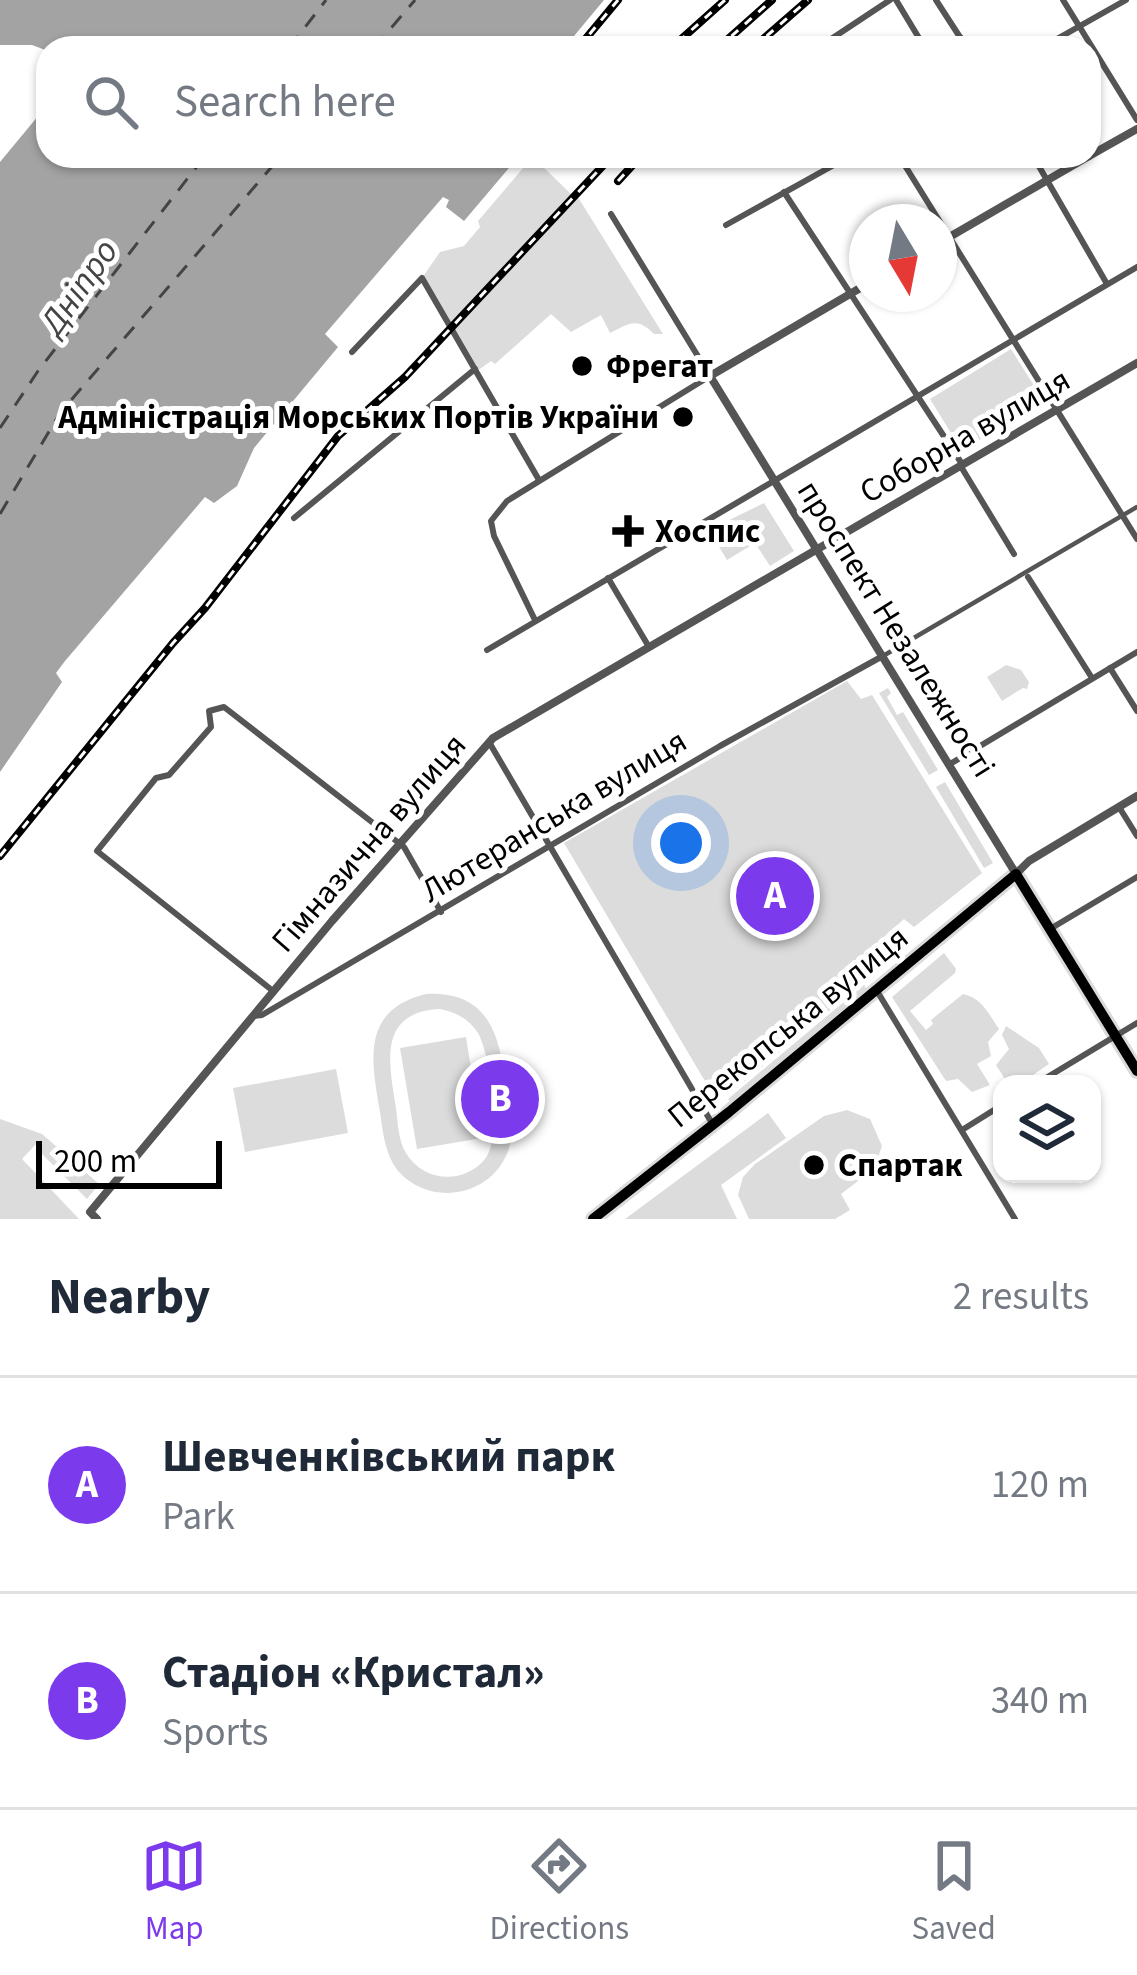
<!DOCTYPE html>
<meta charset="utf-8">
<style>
body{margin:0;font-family:"Source Sans 3",sans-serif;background:#f6f6f7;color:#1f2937}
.controls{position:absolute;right:36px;bottom:36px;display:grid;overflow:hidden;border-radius:24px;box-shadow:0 3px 9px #0004}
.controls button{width:108px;height:108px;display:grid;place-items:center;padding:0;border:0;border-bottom:3px solid #e0e1e3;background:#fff;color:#1f2937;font:60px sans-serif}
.compass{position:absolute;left:849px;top:204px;width:108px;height:108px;border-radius:50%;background:#fff;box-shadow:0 3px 9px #0004;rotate:170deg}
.scale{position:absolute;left:36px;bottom:30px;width:186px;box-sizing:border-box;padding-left:12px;border:6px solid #000;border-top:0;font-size:33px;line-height:42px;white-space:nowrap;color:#000;-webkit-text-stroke:9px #fff;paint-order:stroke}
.you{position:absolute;left:681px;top:843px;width:42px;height:42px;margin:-30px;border:9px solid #fff;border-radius:50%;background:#1a73e8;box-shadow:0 0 0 18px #1a73e833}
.badge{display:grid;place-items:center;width:78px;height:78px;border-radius:50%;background:#7c3aed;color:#fff;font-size:39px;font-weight:700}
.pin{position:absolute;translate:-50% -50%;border:6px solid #fff;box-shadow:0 3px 12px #0006}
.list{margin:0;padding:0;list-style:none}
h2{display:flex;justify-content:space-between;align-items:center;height:156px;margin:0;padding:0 48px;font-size:51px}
h2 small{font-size:39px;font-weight:400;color:#747a83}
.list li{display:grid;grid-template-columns:78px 1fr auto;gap:36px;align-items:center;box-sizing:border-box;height:216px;padding:0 48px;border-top:3px solid #e0e1e3}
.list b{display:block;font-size:45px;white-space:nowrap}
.list p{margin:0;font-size:39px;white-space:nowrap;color:#747a83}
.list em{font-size:39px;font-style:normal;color:#747a83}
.icon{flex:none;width:66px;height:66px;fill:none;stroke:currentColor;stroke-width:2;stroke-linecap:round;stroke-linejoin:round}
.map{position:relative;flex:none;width:1137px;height:1219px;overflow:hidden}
.search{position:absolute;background:#fff;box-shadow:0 3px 9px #0004;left:36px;right:36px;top:36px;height:132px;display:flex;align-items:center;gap:30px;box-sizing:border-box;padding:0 42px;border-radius:36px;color:#747a83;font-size:45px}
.sheet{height:588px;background:#fff}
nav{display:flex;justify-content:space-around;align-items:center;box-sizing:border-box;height:168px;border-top:3px solid #e0e1e3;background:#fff;font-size:33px;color:#747a83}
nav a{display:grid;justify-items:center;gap:6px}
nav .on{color:#7c3aed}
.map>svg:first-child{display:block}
.green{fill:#dcdcdc;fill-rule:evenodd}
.water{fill:#a3a3a3}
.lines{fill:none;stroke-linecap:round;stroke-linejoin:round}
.ferry{stroke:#444;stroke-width:3;stroke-dasharray:15 12;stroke-linecap:butt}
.primary-casing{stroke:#dbdbdb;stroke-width:16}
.pedestrian{stroke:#555;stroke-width:4.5}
.minor{stroke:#555;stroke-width:6}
.tertiary{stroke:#555;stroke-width:8}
.primary{stroke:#000;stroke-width:10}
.rail-casing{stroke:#000;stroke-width:8}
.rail{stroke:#fff;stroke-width:3;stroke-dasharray:9;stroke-linecap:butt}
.poi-dot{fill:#000;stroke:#fff;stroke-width:4.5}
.labels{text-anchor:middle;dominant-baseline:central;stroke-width:10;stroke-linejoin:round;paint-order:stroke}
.poi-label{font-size:33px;font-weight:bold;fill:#000;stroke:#fff;text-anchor:start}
.street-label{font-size:33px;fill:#000;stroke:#fff}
.water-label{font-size:36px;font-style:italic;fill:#444;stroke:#fff}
</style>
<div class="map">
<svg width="1137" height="1219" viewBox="0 0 1137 1219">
<rect width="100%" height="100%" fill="#fff"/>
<g class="green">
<path d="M535 159 573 196 576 194 663 334H654C637 317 630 323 610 333L601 315 571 332 551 314 495 364 491 361 477 371 422 278 440 252 464 246 480 227 478 221 530 160Z"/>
<polygon points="1011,349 1043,400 962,451 930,399"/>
<polygon points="764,503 794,551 770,566 755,543 727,560 709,530"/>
<polygon points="1006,665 1021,670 1029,682 1027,689 1023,688 1002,701 987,677"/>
<polygon points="847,681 861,699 872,695 982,873 914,927 904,919 857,961 865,973 886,957 889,961 728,1095 712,1093 564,843"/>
<polygon points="888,688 891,693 887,697 897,715 903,712 938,770 929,775 879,693"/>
<polygon points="945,782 993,863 984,868 936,787"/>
<path d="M944 953 956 969 955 973 910 1011 926 1030 933 1024 931 1020 963 994C981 998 987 1011 999 1029L988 1042 991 1056 977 1064 990 1085 972 1092 958 1079 946 1081 892 997Z"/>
<polygon points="864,985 867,990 732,1104 728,1099"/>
<path d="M426 994C492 991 500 1039 507 1092 510 1113 516 1135 506 1156 487 1197 430 1206 399 1172 385 1155 383 1133 380 1112 371 1060 361 1010 426 994ZM440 1009C456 1012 469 1019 478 1033 491 1057 502 1138 485 1159 464 1185 423 1182 406 1153 398 1140 398 1123 396 1108 389 1064 377 1012 440 1009Z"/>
<polygon points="1006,1026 1039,1048 1049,1064 1020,1084 1008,1084 996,1065 1009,1049 1002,1035"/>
<polygon points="466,1037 482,1138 417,1149 400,1048"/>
<polygon points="336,1069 348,1133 245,1152 233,1088"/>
<polygon points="847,1110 870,1119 882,1146 874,1169 841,1194 850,1210 835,1219 749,1219 738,1195 743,1177 755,1164 824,1116"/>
<polygon points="768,1113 786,1138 721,1185 737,1219 625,1219"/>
<polygon points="0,1119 42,1134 99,1184 87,1199 41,1153 37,1143 22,1159 79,1219 0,1219"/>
</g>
<g class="water">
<polygon points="0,0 604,0 564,48 48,48 48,51 32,45 0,45"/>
<polygon points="48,104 48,156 519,156 464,221 446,207 449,200 443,197 325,334 338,347 254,448 237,486 214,503 205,497 65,661 56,673 62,682 0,772 0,162"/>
</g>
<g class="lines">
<g class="ferry">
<polyline points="289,48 326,0"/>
<polyline points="374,48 415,0"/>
<polyline points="0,428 38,371 205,156"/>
<polyline points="0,514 60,413 281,156"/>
</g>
<defs>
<polyline id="primary" points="593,1219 729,1112 1016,874 1137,1071"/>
</defs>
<use href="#primary" class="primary-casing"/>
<polyline class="pedestrian" points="883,656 1137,507"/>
<g class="minor">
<polyline points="896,0 925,48"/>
<polyline points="936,0 967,48"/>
<polyline points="1063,0 1137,120"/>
<polyline points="822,45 890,0"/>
<polyline points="944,48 961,38"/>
<polyline points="1041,48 1126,0"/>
<polyline points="899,156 1137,539"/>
<polyline points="1033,156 1107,284"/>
<polyline points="784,192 962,464"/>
<polyline points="726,225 850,156"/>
<polyline points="352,352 422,278 539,480"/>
<polyline points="960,465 1014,554"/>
<polyline points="294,518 475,369"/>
<polyline points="1028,577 1092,678"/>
<polyline points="608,578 649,647"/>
<polyline points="534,618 494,536 491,521 507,501 710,376 611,214"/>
<polyline points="487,650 1137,267"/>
<polyline points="1110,668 1137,711"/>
<polyline points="489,742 713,1125"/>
<polyline points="950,764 1137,652"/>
<polyline points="1119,807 1137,836"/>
<polyline points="1050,929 1137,877"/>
<polyline points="273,991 97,851 156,778 169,775 211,727 209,711 224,707 404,847 441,912"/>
<polyline points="877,991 1015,1219"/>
<polyline points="253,1016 262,1015 720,746 881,657"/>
<polyline points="1036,1084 1137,1023"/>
<polyline points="962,1130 1002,1105"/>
</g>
<g class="tertiary">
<polyline points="1089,156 1137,129"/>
<polyline points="939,243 1089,156"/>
<polyline points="867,284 710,376 1016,874 1029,861 1137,796"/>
<polyline points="97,1219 90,1212 332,921 493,738 1137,363"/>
</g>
<use href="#primary" class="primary"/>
<defs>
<g id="rail">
<polyline points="678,42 725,0"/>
<polyline points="578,48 618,0"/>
<polyline points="718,48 772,0"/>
<polyline points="753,48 808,0"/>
<polyline points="618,181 641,156"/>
<polyline points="0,856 173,643 205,608 338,436 405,377 612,156"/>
</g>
</defs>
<use href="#rail" class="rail-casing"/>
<use href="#rail" class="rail"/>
</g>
<g class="poi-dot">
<circle cx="582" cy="366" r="12"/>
<circle cx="683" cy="417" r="12"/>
<path d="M622 513h12v12h12v12h-12v12h-12v-12h-12v-12h12z"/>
<circle cx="814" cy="1165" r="12"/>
</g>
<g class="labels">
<g class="poi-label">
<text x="606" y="366">Фрегат</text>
<text x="659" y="417" text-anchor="end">Адміністрація Морських Портів України</text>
<text x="655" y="531">Хоспис</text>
<text x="838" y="1165">Спартак</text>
</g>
<g class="street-label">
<text transform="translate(965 436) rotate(-30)">Соборна вулиця</text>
<text transform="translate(896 629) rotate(58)">проспект Незалежності</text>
<text transform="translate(554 816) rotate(-31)">Лютеранська вулиця</text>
<text transform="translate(369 843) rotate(-49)">Гімназична вулиця</text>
<text transform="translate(788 1027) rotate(-39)">Перекопська вулиця</text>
</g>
<g class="water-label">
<text transform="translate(79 287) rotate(-55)">Дніпро</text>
</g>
</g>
</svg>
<div class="controls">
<button><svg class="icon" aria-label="layers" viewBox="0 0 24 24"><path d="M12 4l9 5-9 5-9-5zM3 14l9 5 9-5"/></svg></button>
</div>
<svg class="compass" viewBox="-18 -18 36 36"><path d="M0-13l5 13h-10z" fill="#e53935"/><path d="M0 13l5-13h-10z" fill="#747a83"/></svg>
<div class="scale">200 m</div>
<div class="you"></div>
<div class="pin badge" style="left:775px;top:896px">A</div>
<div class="pin badge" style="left:500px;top:1099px">B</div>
<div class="search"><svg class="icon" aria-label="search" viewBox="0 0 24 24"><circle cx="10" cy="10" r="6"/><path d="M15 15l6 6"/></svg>Search here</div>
</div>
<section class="sheet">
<h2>Nearby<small>2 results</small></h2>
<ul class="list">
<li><span class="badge">A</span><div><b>Шевченківський парк</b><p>Park</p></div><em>120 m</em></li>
<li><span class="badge">B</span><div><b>Стадіон «Кристал»</b><p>Sports</p></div><em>340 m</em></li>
</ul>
</section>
<nav>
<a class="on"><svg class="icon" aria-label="map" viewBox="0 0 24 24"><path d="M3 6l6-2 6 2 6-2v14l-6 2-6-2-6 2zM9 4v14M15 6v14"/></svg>Map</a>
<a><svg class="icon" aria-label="directions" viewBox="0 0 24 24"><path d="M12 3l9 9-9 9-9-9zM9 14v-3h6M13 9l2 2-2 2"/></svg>Directions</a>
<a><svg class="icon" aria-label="saved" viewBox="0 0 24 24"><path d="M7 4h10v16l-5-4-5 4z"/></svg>Saved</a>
</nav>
